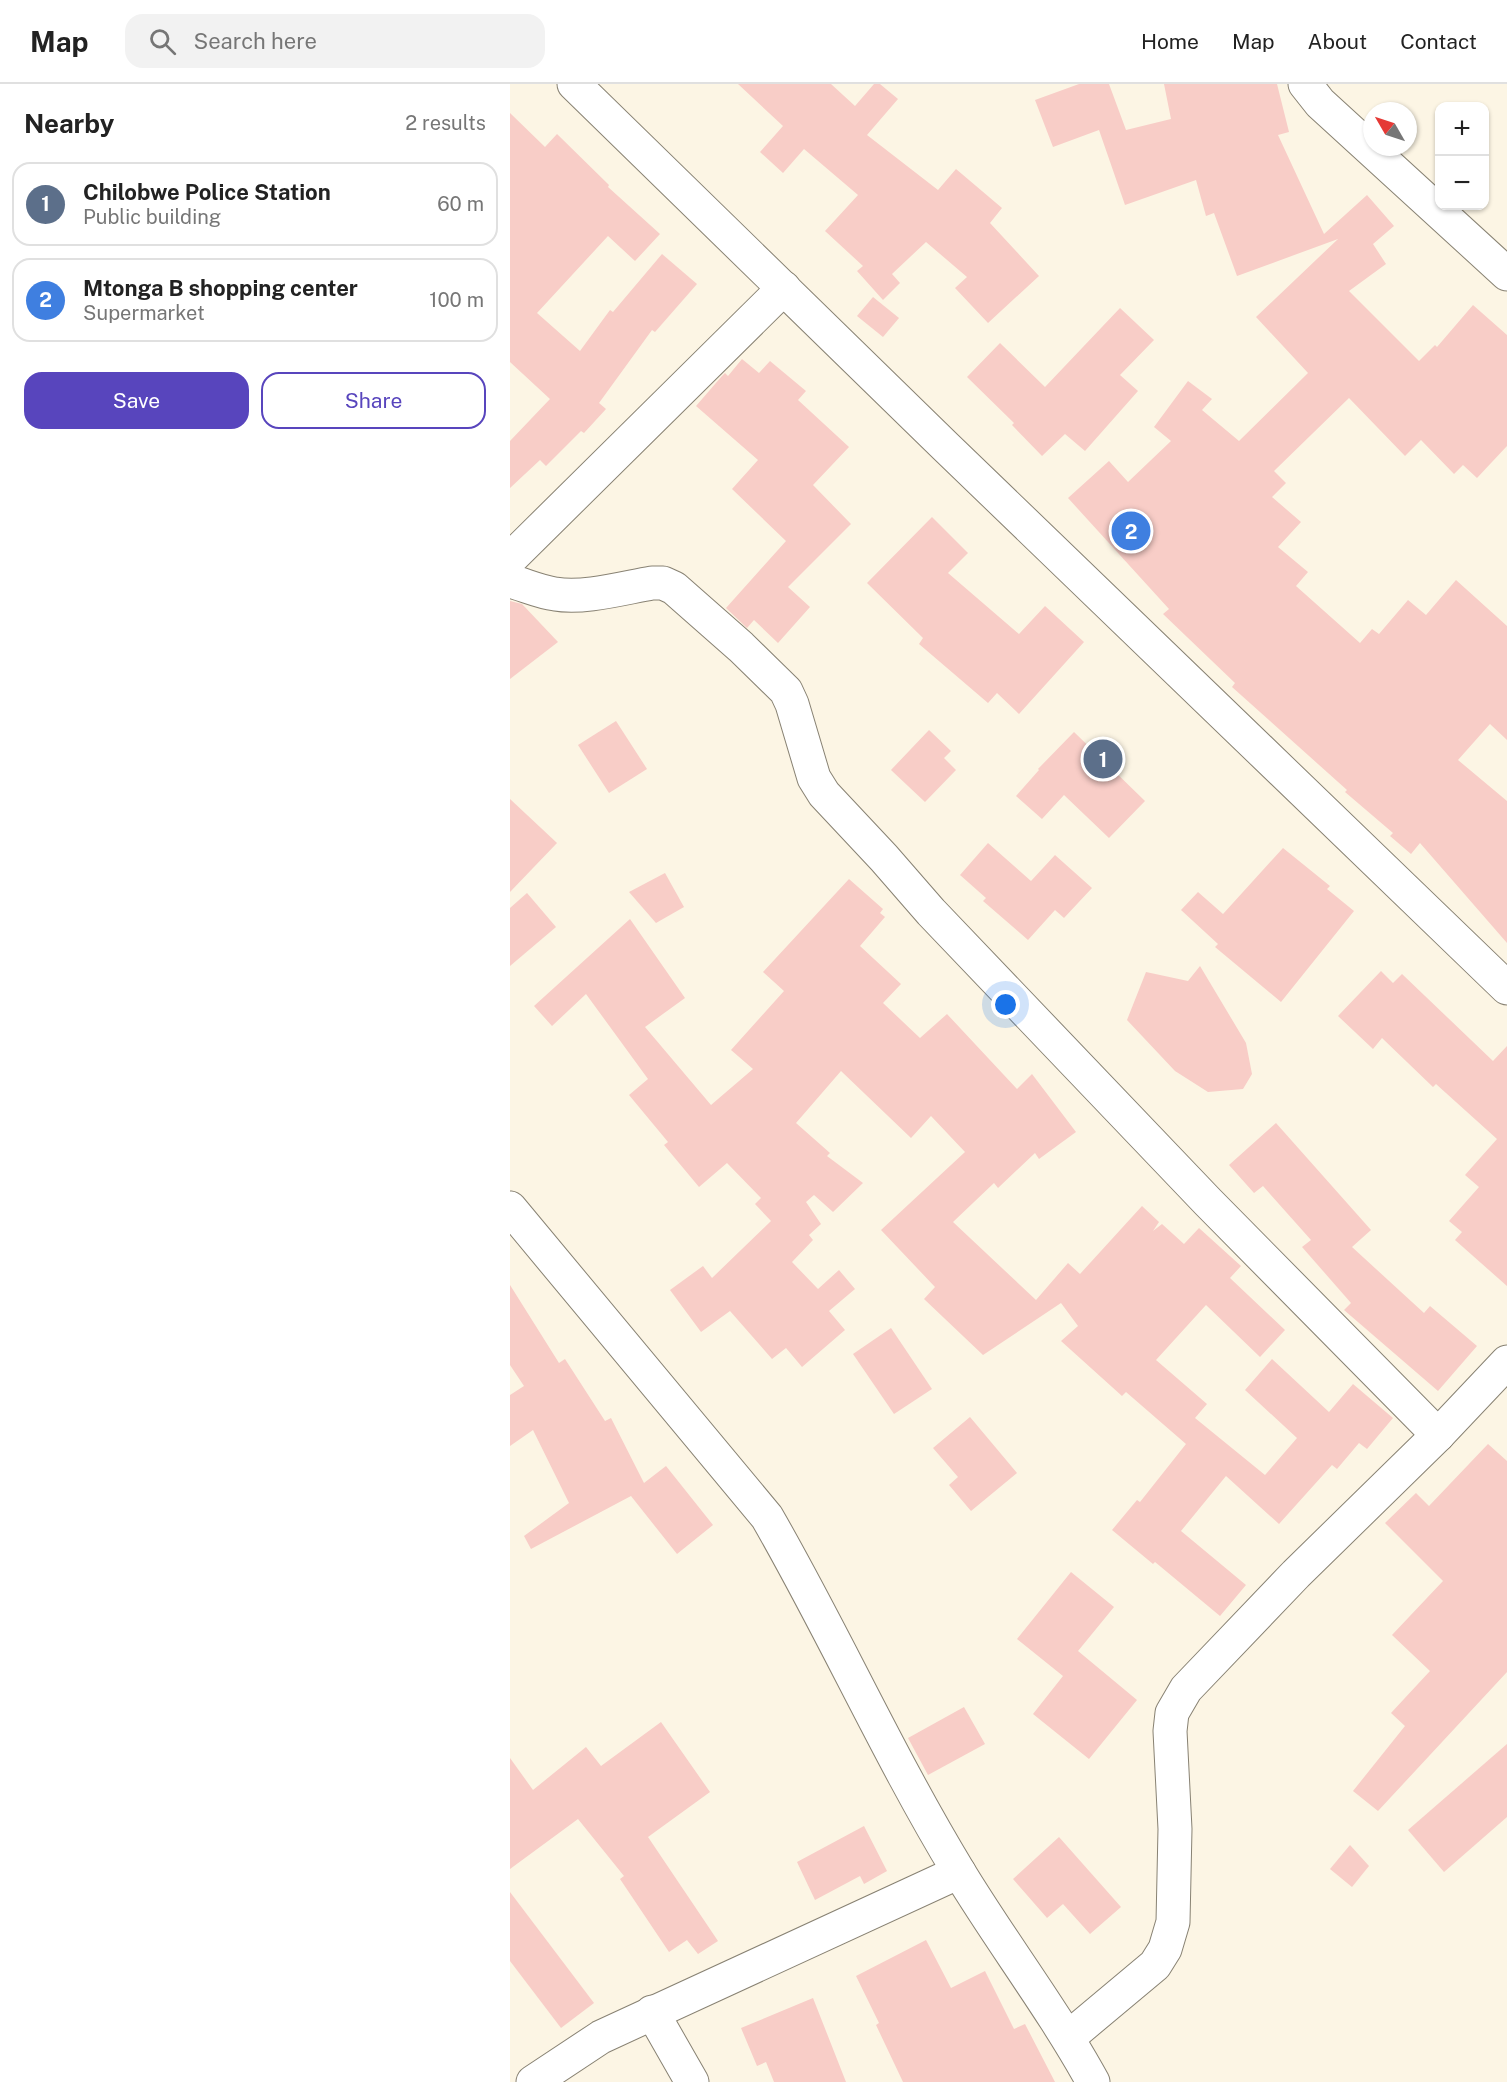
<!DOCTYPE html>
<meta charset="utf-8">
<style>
body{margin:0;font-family:"Public Sans",sans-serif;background:#f2f2f2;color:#222}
.controls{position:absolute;right:18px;top:18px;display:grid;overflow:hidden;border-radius:12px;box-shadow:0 2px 4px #0004}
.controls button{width:54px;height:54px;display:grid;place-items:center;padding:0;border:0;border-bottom:2px solid #e0e0e0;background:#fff;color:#222;font:30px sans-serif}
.compass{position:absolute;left:853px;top:18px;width:54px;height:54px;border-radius:50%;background:#fff;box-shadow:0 2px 4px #0004;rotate:309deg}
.you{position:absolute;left:496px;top:921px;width:21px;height:21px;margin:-15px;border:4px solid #fff;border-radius:50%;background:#1a73e8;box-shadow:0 0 0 9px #1a73e833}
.badge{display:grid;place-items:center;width:39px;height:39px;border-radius:50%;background:#5845bd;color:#fff;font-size:20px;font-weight:700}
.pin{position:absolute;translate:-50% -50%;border:3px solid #fff;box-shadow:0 2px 6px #0006}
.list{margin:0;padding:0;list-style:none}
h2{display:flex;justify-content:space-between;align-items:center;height:78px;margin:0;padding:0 24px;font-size:26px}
h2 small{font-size:20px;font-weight:400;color:#767676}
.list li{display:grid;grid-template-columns:39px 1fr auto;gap:18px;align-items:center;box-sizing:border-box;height:84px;margin:0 12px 12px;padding:0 12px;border:2px solid #e0e0e0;border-radius:18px}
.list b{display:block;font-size:22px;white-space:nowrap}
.list p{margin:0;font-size:20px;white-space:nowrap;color:#767676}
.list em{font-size:20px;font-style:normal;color:#767676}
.actions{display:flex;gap:12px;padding:18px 24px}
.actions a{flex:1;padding:14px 0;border:2px solid #5845bd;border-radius:18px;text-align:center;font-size:21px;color:#5845bd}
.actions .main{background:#5845bd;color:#fff}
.icon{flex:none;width:33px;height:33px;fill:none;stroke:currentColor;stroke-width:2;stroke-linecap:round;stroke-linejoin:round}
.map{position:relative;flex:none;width:997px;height:1998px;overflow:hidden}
header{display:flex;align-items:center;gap:36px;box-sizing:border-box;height:84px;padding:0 30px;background:#fff;border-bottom:2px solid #e0e0e0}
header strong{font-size:28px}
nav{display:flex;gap:33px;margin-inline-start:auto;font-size:21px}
.search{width:420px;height:54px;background:#f2f2f2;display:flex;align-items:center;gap:15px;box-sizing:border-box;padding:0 21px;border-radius:18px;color:#767676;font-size:22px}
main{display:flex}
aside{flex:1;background:#fff}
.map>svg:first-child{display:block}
.building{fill:#f8cdc7}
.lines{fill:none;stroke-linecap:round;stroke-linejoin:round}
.minor-casing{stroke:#888273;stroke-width:35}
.minor{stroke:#fff;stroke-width:33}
</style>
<header>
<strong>Map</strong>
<div class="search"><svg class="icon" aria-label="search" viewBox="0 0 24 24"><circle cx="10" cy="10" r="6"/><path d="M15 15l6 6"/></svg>Search here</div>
<nav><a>Home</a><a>Map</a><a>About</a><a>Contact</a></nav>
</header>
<main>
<aside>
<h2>Nearby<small>2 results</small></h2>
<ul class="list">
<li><span class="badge" style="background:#5c6f8a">1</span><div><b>Chilobwe Police Station</b><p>Public building</p></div><em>60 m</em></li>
<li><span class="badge" style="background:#3f7fe0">2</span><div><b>Mtonga B shopping center</b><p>Supermarket</p></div><em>100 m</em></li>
</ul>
<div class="actions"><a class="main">Save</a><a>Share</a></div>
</aside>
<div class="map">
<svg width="997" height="1998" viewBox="0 0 997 1998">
<rect width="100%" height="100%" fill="#fcf5e4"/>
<g class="building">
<polygon points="228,0 321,0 345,22 364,0 370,0 388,15 357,51 428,106 446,85 492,124 480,139 529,192 478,239 445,204 457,193 416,158 382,190 390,199 373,216 347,187 353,182 315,147 348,111 294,65 273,89 250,68 273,42"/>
<polygon points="569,0 599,0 616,46 661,35 654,0 767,0 779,48 768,51 814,150 857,111 884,142 863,160 876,180 839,207 909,277 925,261 927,263 963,221 997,251 997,362 967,394 953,381 944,390 911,356 895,372 839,314 764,387 776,399 762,413 791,438 768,463 798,488 786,502 850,559 862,545 869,550 898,516 916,531 946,496 997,542 997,656 980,640 948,676 997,717 997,859 910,759 901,770 880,752 883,749 835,708 837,706 722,603 725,599 653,530 659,525 558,414 599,377 618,398 661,357 644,343 678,297 702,315 692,326 729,357 798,289 746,233 828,155 727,192 704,129 696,132 686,96 615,121 589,46 543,63 525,16"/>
<polygon points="0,29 35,63 47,50 99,101 98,103 150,150 125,177 98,152 27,229 70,267 100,226 103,228 152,170 187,200 145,248 142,246 89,319 96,325 74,349 71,347 36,382 30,376 0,404 0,357 40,315 0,278"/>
<polygon points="363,213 389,234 373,253 347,232"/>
<polygon points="610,224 644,256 610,291 628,307 575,367 555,350 532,372 502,341 504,339 457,293 490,259 535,303"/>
<polygon points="232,275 249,289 260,277 296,307 288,316 339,363 303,401 341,440 278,503 300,523 268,559 244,536 237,544 216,524 276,457 222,405 248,376 186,322 212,292 215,289 218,292"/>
<polygon points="422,433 458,469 438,489 509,550 535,522 574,558 509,630 487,609 478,619 409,560 413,554 357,499"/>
<polygon points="0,517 12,520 48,558 0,595"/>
<polygon points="106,637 137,685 99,709 68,661"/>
<polygon points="419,646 441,667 434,674 446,686 415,718 381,686"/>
<polygon points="564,648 635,717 599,754 554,711 532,735 506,712 529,686 528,685"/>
<polygon points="0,715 47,759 0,808"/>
<polygon points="478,759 521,797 545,771 582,804 554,834 545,826 518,856 473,817 476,814 450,791"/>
<polygon points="773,764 820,802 817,805 844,827 771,918 705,863 708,860 671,826 688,808 713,830"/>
<polygon points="155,789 174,823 146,839 119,808"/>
<polygon points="339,795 373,825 370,829 375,833 350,862 391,900 373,919 410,954 437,930 507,1005 522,990 566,1048 529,1075 525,1069 488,1104 484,1099 443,1138 526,1216 558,1179 570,1190 632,1122 649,1138 643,1147 652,1140 674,1160 689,1144 731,1182 720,1194 775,1246 750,1273 696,1221 646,1276 697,1320 685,1334 755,1391 787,1354 735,1306 762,1275 819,1328 843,1300 883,1334 857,1365 849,1359 827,1385 822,1381 769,1440 716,1392 671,1447 736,1501 710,1532 645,1478 643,1480 602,1446 627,1416 630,1418 676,1360 616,1308 612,1312 551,1257 568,1242 551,1219 473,1271 414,1215 425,1203 371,1146 455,1068 421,1032 401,1054 331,987 286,1039 320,1069 317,1072 353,1099 323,1128 304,1111 296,1118 311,1140 299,1151 303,1156 282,1178 308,1205 329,1186 345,1205 319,1227 335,1246 292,1283 276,1264 262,1275 220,1227 191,1248 160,1206 193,1182 202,1194 261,1137 245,1120 251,1114 217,1079 189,1103 154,1061 158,1058 119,1011 138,995 76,910 42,942 24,922 120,835 175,914 135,943 201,1021 243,985 221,966 274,907 253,888"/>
<polygon points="17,809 46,843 0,882 0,824"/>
<polygon points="690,882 736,959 742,990 733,1005 698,1008 665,987 617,936 636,888 678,897"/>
<polygon points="871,887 883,899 892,890 983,977 997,962 997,1202 945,1156 952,1148 939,1137 969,1103 955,1091 987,1055 926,1000 923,1003 872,954 863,965 828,932"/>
<polygon points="766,1039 861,1146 842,1163 914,1229 920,1222 967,1262 928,1307 834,1226 841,1219 792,1163 801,1156 753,1102 744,1109 719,1081"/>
<polygon points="0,1201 49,1279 55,1275 95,1337 101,1334 134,1399 156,1382 203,1441 167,1470 121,1412 21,1465 14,1452 59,1419 23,1346 0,1362 0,1311 14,1302 0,1281"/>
<polygon points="381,1244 422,1305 384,1330 343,1270"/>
<polygon points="460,1333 507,1389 461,1427 439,1401 448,1393 423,1364"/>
<polygon points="978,1360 997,1377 997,1588 868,1727 843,1707 895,1642 881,1629 920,1587 882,1551 933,1497 875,1439 906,1409 919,1422"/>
<polygon points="561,1488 604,1523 568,1567 627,1616 579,1675 523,1630 553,1592 507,1555"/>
<polygon points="454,1623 475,1660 418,1691 398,1654"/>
<polygon points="151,1638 200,1708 138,1753 208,1857 188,1870 177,1856 159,1868 110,1795 114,1792 68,1735 0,1785 0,1674 23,1706 76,1663 91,1682"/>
<polygon points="997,1660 997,1733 934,1788 898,1746"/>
<polygon points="354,1742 377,1787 354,1800 350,1792 305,1816 287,1778"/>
<polygon points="549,1753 611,1823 580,1850 553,1820 537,1834 503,1795"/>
<polygon points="840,1761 859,1782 842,1803 820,1785"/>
<polygon points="0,1808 84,1919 51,1944 0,1877"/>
<polygon points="416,1856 441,1904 475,1887 504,1945 515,1940 545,1998 393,1998 366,1941 369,1939 346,1892"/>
<polygon points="303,1914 336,1998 264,1998 256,1978 247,1982 231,1944"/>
</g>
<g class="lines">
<defs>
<g id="minor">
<polyline points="64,0 435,362 997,904"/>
<polyline points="795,0 810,19 997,190"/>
<polyline points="0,475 274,204"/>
<path d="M0 497C15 501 30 508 45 510 74 515 113 504 142 499H153L164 504 231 563 276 607 282 620 304 694 314 710 374 774 421 828 698 1118 928 1351"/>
<path d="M0 1124 257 1433C324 1549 379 1673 449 1788 492 1859 543 1925 583 1998"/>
<polyline points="142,1928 182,1998"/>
<polyline points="559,1953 645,1881 655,1865 663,1838 665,1745 660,1647 662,1629 676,1605 786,1490 928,1351 997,1278"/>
<polyline points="23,1998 91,1953 449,1788"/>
</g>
</defs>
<use href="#minor" class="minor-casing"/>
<use href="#minor" class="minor"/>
</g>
</svg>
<div class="controls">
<button>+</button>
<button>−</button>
</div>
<svg class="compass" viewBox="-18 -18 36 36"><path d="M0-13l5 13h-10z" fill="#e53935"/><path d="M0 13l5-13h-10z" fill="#767676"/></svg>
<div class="you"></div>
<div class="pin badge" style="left:593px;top:675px;background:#5c6f8a">1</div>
<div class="pin badge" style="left:621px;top:447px;background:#3f7fe0">2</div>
</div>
</main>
